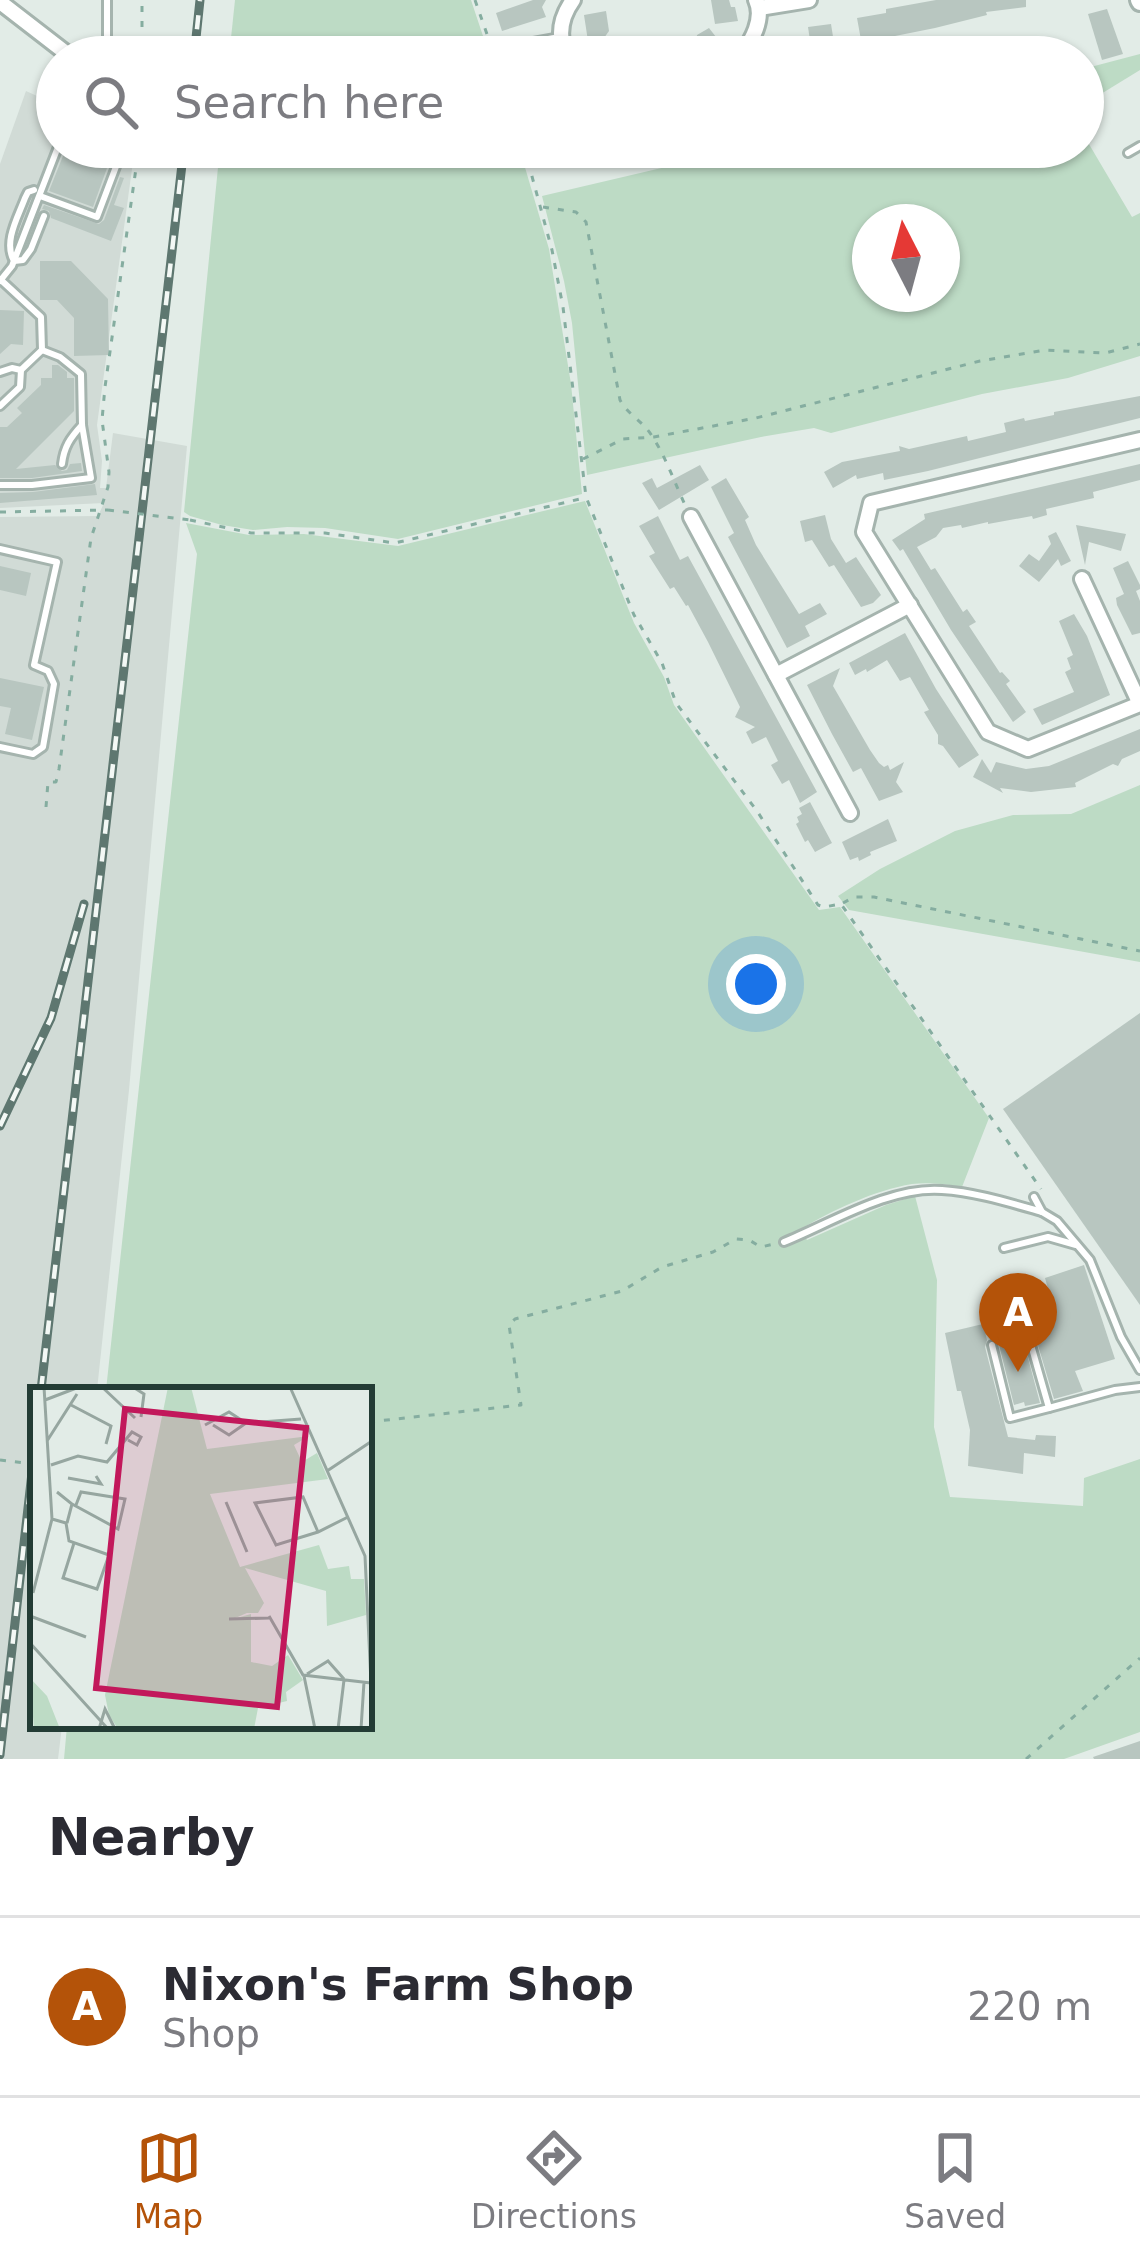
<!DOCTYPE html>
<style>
body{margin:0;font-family:"DejaVu Sans",sans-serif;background:#f2f2f3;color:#2b2b33}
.compass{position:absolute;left:852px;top:204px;width:108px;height:108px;border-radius:50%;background:#fff;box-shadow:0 3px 9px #0004;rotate:354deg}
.you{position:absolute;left:756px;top:984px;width:42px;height:42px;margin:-30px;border:9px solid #fff;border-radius:50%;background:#1a73e8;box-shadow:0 0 0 18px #1a73e833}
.badge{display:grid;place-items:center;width:78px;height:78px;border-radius:50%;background:#b45309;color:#fff;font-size:39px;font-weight:700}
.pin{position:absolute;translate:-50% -99px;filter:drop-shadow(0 3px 6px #0008)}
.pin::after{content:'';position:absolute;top:63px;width:42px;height:36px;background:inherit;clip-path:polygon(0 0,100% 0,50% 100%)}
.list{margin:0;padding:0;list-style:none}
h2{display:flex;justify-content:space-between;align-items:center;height:156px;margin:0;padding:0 48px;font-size:51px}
h2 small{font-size:39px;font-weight:400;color:#7c7c81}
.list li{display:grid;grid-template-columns:78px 1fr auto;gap:36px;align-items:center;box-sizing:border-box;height:180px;padding:0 48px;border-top:3px solid #e1e1e2}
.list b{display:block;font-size:45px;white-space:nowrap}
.list p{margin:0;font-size:39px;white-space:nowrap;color:#7c7c81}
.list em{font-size:39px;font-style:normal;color:#7c7c81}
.icon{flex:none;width:66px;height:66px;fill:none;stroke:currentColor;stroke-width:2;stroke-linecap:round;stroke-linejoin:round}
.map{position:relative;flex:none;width:1140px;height:1759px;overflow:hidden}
.search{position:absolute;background:#fff;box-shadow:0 3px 9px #0004;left:36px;right:36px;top:36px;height:132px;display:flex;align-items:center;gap:30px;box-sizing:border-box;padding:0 42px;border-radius:66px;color:#7c7c81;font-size:45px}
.sheet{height:336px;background:#fff}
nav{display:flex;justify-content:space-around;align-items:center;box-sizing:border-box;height:168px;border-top:3px solid #e1e1e2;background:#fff;font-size:33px;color:#7c7c81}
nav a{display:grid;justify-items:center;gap:6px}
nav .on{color:#b45309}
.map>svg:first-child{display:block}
.built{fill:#d1dbd6}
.green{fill:#bddbc5;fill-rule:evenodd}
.building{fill:#b8c6c0}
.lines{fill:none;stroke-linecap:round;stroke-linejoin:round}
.service-casing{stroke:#a5b4ae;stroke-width:12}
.minor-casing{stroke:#a5b4ae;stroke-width:20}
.tertiary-casing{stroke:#a5b4ae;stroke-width:22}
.path{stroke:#85ada0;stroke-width:3;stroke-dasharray:6 9;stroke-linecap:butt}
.service{stroke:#fff;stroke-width:6}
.minor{stroke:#fff;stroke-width:14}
.tertiary{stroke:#fff;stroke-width:16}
.rail-casing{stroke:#5e7770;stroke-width:9}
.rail{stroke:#f3f8f5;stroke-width:4.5;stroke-dasharray:14;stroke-linecap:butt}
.path-bridge{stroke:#85ada0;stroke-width:3;stroke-dasharray:6 9;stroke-linecap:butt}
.inset-road{fill:none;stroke:#96a6a0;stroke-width:3}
.view{fill:#c2185b;fill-opacity:0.15;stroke:#c2185b;stroke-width:6}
.inset-edge{fill:none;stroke:#233c35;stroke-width:6}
</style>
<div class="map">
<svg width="1140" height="1759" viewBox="0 0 1140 1759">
<rect width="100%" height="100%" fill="#e2ece7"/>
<polygon class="built" points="26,91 57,105 57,147 135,147 97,425 102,461 100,488 106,488 113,433 187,446 129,1090 97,1390 33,1390 33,1726 62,1726 58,1759 0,1759 0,517 98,516 104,503 0,508 0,164"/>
<g class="green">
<polygon points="235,0 471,0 490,57 229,57"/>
<polygon points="1140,54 1140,70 1083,105 1083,69"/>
<path d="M1083 134 1132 217 1140 213V356L1068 378 982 394 831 433 814 428 761 437 587 475 572 323 564 281 542 196 751 147H1083ZM870 222H942V294H870Z"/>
<polygon points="220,147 519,147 549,249 571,384 582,494 398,539 325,528 287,527 253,530 222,525 190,516 184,512"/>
<path d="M585 501 634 623 664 677 674 705 819 910 840 907 989 1118 962 1187C945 1184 928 1182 912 1184 875 1190 833 1210 801 1229L807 1240 886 1205 915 1196 937 1280 934 1427 950 1497 1083 1506 1084 1478 1140 1459V1732L1064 1759H64L67 1726H369V1390H106L197 554 186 523 249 535 304 534 398 546Z"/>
<polygon points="1140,785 1140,962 849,910 838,896 880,869 955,831 1013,815 1071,814"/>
</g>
<g class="building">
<polygon points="533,0 546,0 542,7 546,17 502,31 496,13"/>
<polygon points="711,0 729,0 731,7 735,7 738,21 715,24"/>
<polygon points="936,0 1026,0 1026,7 986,12 987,15 935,28 865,42 861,40 857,18 886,13 886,9"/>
<polygon points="1107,9 1123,54 1102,60 1088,14"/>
<polygon points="606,11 609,31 604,38 588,41 584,15"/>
<polygon points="831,24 834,43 811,47 808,27"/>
<polygon points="709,28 723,46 708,57 672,57 696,42 697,35"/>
<polygon points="65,151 107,168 93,207 49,191"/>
<polygon points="120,177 124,178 114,205 124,208 111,241 51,218 49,211 42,209 44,205 99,224 104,220"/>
<polygon points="40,261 71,261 108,299 109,355 74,356 74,318 57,300 40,300"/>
<polygon points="0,310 24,311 23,345 11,344 0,354"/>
<polygon points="52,365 58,365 67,372 67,378 74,378 74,411 16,469 55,465 62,471 67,470 70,464 81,463 82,471 32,478 0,478 0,427 7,427 22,413 17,408 41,385 41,378 52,378"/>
<polygon points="1140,396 1140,418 928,471 884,480 883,473 857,479 856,475 833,488 824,472 842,462 900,451 899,446 909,449 967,436 968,441 1006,432 1004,423 1024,418 1025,421 1054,415 1054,412"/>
<polygon points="1140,464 1140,480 1093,492 1094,498 1046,509 1047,515 1033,519 1032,516 988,524 988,522 962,528 961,525 943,528 936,537 917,547 931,570 935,568 963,612 967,609 976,622 969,626 1000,673 1002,672 1010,681 1006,684 1026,712 1013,722 951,630 903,549 900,551 892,540 925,519 924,514"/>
<polygon points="700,465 709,480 659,510 642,483 652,478 657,488"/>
<polygon points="726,478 749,517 745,520 756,545 799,614 820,603 827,614 805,626 810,636 787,648 728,537 734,533 711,487"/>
<polygon points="95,484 97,495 0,503 0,493 33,492"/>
<polygon points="825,515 831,539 846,563 856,557 881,595 873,603 861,607 834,565 829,567 812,540 805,542 800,521"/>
<polygon points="658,516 680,560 688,556 817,792 800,803 789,780 782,784 771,765 778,761 766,737 752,744 746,732 755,727 735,717 740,707 708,642 688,605 686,606 674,587 670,589 649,556 655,553 639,526"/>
<polygon points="1076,525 1126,534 1121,551 1089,542 1085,565"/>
<polygon points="1056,532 1071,561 1061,566 1058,559 1039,582 1019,566 1029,554 1039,561 1051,544 1048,536"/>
<polygon points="1128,561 1140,585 1140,589 1136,591 1140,601 1140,633 1132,635 1117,605 1116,598 1124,594 1113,568"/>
<polygon points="0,566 31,573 26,596 0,590"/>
<polygon points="1074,614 1087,636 1110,695 1042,725 1033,709 1074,692 1065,672 1071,669 1067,658 1073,655 1059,621"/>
<polygon points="905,633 936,689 979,755 959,768 943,746 938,744 938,735 924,712 929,710 910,677 900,681 887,660 867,672 866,669 855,675 849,663"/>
<polygon points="840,668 833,686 870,750 879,763 884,767 888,765 890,770 904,762 896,782 903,792 879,801 861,768 853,772 832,734 807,685"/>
<polygon points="0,678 44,687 32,740 5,734 11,708 0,706"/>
<polygon points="1140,729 1140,751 1122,759 1118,766 1113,764 1075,783 1076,787 1031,792 1000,788 1003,793 973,777 982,759 991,773 996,762 1026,769 1049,766"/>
<polygon points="810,802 832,843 815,852 808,840 805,842 796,824 799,822 797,817 802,814 799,808"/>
<polygon points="888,819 897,841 870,852 871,855 859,861 858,857 850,860 842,842"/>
<polygon points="1140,1013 1140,1305 1003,1109"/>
<polygon points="1084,1265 1115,1359 1075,1371 1083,1391 1054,1399 1034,1332 1037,1331 1034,1320 1055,1314 1045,1278"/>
<polygon points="983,1324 987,1340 985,1347 1008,1437 1035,1440 1036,1435 1056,1436 1055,1457 1024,1453 1023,1474 968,1466 970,1430 961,1391 957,1391 945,1333"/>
<polygon points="1022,1335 1040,1403 1025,1406 1024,1402 1014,1405 998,1341"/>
<polygon points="1140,1741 1140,1759 1094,1759 1093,1757"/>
</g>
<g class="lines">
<defs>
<g id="service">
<polyline points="107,0 107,42"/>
<polyline points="1128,153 1140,146"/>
<path d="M34 190 28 192 25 198C18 217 3 242 14 261L23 260 31 249 44 216"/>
<polyline points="40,196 97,217 117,164 71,147"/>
<polyline points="0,281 12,266 58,147"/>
<polyline points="0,372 12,368 21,370"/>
<polyline points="0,406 20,387 21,370 42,350"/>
<path d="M62 464C64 447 70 438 82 425"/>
<polyline points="0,485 32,485 91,478 82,425 81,374 60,357 42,350 41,317 1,280"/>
<polyline points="0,549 57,562 34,665 48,671 54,684 43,747 33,754 0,747"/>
<polyline points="1034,1197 1042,1212 1057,1221 1090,1260 1121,1337 1140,1370"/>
<path d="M784 1242C831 1223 890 1186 942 1190 975 1192 1010 1203 1042 1212"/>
<polyline points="1004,1248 1048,1237 1076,1245"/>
<polyline points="1029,1338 1049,1408 1115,1390 1140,1387"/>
<polyline points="992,1345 1010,1418 1049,1408"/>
</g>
<g id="minor">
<polyline points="0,2 66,53"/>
<polyline points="760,8 809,0"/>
<polyline points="511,50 560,41"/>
<path d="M567 57C557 37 560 18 573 0"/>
<path d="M741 57C751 41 765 19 756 0"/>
<polyline points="1140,440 871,503 864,532 988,732 1028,749 1140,704"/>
<polyline points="691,517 850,813"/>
<polyline points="1082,579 1140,704"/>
<polyline points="776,675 910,605"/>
</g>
<polyline id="tertiary" points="1139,0 1140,2"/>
</defs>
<use href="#service" class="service-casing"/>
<use href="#minor" class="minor-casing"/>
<use href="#tertiary" class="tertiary-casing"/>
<g class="path">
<polyline points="475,0 495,57"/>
<polyline points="142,57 142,0"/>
<polyline points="524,147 552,250 563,307 586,497 634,615 662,663 676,703 757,811 818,905 824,907 841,904 1041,1189"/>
<path d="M543 207 576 212 586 222 620 400C628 415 643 421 652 436 666 457 675 484 686 507"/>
<polyline points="583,459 623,439 654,437 756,418 980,361 1045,350 1105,353 1140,344"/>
<polyline points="0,512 108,510"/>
<polyline points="190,520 251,533 325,533 395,543 584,498"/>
<polyline points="46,807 48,782 56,782 59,769 91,538 108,487 109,472 102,420 105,387 139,147"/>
<polyline points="843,903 854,897 874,897 1140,951"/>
<polyline points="369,1422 521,1405 509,1325 515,1319 622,1291 662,1267 713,1252 736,1239 749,1240 761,1247 774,1244"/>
<polyline points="1026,1759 1140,1658"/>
</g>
<use href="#service" class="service"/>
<use href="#minor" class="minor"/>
<use href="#tertiary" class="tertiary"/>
<defs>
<g id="rail">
<polyline points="194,57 200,0"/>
<polyline points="0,1126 51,1018 84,904"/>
<polyline points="41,1390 184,147"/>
<polyline points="0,1755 33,1464"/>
</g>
</defs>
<use href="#rail" class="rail-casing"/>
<use href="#rail" class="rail"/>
<g class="path-bridge">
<polyline points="108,510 190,520"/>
<polyline points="0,1460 33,1464"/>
</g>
</g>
<g transform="translate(30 1387)">
<rect width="342" height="342" fill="#e2ece7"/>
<path d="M138 0H161L177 62 279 49 264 58 272 75 287 66 298 92 180 107 210 180 289 158 298 182 319 179 321 192H334L336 228 297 239 296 204 215 181 234 216 228 226H217L203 232 221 227V275L242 279 258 268 273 293 256 305 257 314 228 321 224 342H88L79 328 75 308ZM0 291 17 309 30 342H4Z" fill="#bddbc5"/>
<path class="inset-road" d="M72 0 105 31M103 0 114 7 111 30M260 0 335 169 341 296M15 13 49 0M41 18 81 39 76 57M216 36 271 32M175 38 199 25 216 36 199 48 183 38M17 54 47 7M21 78 48 69 77 75 102 45 111 50 107 58 98 53M297 84 342 54M38 91 71 97 66 89M27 105 42 117 37 136M196 115 217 165M42 117 88 142 95 112 51 105 46 118M22 132 36 136 39 154 79 168 67 202 33 191 44 156M288 145 273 110 225 116 246 158 288 145 318 130M3 206 22 132 14 0M0 229 56 250M239 229 273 288 341 296M199 232 239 231M0 256 78 342M277 287 298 274 314 292M274 289 285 342M69 342 75 322 85 342M308 342 314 293M331 342 334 295"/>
<path class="view" d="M95 22 276 41 247 320 66 301Z"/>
<rect width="342" height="342" class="inset-edge"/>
</g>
</svg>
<svg class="compass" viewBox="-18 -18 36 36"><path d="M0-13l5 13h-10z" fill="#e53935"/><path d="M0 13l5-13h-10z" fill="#7c7c81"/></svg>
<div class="you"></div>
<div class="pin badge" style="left:1018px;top:1372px">A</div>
<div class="search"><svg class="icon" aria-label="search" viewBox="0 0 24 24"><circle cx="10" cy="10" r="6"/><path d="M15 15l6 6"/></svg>Search here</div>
</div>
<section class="sheet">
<h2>Nearby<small></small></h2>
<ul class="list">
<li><span class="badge">A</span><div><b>Nixon's Farm Shop</b><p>Shop</p></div><em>220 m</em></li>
</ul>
</section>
<nav>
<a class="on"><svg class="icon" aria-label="map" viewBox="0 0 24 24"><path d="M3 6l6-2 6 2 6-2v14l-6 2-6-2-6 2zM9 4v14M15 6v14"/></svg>Map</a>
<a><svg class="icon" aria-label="directions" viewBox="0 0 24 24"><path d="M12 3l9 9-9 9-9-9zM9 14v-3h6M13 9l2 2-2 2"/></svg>Directions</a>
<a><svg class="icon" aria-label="saved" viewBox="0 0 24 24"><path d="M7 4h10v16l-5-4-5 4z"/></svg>Saved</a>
</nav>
